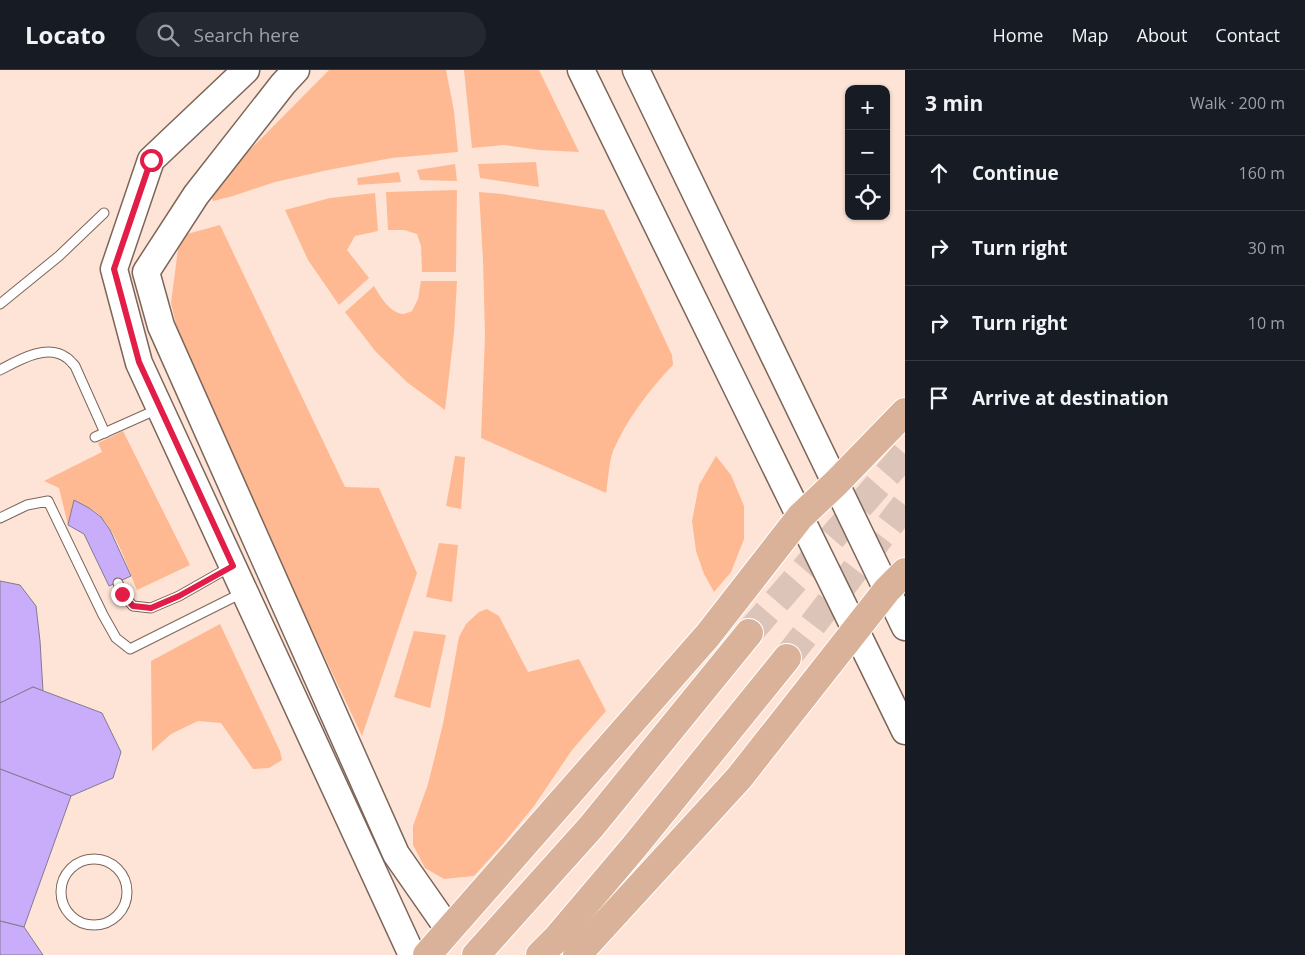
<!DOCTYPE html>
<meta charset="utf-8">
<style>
body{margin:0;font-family:"Open Sans",sans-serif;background:#242831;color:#f1f3f6}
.controls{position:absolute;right:15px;top:15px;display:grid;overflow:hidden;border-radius:10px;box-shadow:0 1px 4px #0004}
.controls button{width:45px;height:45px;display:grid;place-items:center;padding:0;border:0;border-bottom:1px solid #363941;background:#171b24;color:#f1f3f6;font:25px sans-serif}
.stop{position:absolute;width:15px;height:15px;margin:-11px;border:4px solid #e11d48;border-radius:50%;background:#fff}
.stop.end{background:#e11d48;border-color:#fff;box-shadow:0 1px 5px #0008}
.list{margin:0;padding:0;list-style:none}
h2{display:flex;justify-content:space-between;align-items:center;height:65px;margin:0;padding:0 20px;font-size:21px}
h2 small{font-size:16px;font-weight:400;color:#9ea1a6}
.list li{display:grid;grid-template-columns:32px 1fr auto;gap:15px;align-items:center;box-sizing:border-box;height:75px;padding:0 20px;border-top:1px solid #363941}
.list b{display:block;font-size:19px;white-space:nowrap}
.list em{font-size:16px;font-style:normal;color:#9ea1a6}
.icon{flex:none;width:28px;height:28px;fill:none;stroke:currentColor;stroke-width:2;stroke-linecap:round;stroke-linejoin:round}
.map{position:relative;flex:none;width:905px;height:885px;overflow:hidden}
header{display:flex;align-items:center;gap:30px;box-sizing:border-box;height:70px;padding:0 25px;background:#171b24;border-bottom:1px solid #363941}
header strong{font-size:24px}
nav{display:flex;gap:28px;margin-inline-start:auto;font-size:18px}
.search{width:350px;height:45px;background:#242831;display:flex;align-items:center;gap:12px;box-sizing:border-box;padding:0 18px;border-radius:28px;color:#9ea1a6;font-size:19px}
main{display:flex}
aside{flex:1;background:#171b24}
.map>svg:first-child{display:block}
.green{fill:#feb993}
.building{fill:#c9acfa;stroke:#827b91}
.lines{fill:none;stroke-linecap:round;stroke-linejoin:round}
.primary-tunnel{stroke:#dcc4b8;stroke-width:28;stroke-dasharray:28 14;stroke-linecap:butt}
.lane-casing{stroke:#7c6559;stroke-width:11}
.secondary-casing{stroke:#7c6559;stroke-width:29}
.primary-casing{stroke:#fff;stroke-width:30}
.lane{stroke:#fff;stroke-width:9}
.secondary{stroke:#fff;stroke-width:26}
.primary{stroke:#d9b299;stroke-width:28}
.route{stroke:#e11d48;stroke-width:6}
</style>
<header>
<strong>Locato</strong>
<div class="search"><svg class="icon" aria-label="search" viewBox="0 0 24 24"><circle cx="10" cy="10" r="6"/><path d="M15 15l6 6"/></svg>Search here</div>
<nav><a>Home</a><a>Map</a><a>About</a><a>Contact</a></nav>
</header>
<main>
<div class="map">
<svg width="905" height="885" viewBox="0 0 905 885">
<rect width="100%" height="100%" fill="#fee4d6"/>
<g class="green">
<polygon points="329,0 446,0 454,41 458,82 392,88 328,100 275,112 233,126 213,131 209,121"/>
<polygon points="464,0 539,0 579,82 539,80 504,75 472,78"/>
<polygon points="536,92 539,117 480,108 478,94"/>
<polygon points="455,94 457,111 420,110 417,100"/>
<polygon points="399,102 401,112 358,115 357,108"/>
<polygon points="457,120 456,202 422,202 421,176 417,164 404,160 388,160 386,122"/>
<path d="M479 122 502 124 604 140 672 285 673 295C649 320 627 349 613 381 609 392 608 411 606 423L481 368 485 265 483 190Z"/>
<polygon points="375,123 378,161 355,166 347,180 369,208 339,235 308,190 285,140 330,128"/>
<polygon points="220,155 345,417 379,418 417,503 362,666 184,289 171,233 178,179 187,164"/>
<path d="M421 211H457L454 263 445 340 408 313 376 282 345 242 374 216C380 226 390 244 404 244 407 243 410 242 412 241L418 229Z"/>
<path d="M123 361 190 495 137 520C128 498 117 464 101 447 94 439 84 435 75 431L68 455 59 418 44 411 102 382 98 373Z"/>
<polygon points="455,386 465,387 461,439 446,436"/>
<polygon points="716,386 731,405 744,436 744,469 731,502 714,522 704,504 696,481 692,451 699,415"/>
<polygon points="439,473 458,475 452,532 426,527"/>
<polygon points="487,539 499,546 528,602 579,589 606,641 572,680 534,736 503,774 474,806 444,809 425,798 413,775 413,756 428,714 443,654 459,567 466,554 479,542"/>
<polygon points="220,554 280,681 282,690 269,698 253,699 221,653 198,651 171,664 152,681 151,591"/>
<polygon points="414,561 446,565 430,638 394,627"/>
</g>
<g class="building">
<polygon points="74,430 89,438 101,447 110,460 131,506 109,516 84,464 68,455"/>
<polygon points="0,511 20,515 36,536 40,571 43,621 33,617 0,633"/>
<polygon points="33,617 102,643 121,682 113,708 71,726 0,699 0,633"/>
<polygon points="0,699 71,726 24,857 0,851"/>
<polygon points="0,851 24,857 43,885 0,885"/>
</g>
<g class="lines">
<g class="primary-tunnel">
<polyline points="749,563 905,384"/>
<polyline points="787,588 905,435"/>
</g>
<defs>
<g id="lane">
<polyline points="0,234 59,186 104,143"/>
<path d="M0 300C19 290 47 273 67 288 70 290 73 294 75 296L105 363"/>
<polyline points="95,367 158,339"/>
<polyline points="0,448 27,435 48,431 103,545 116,568 130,579 242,523"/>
<polyline points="118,513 122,524 133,536 151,538 179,526 230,497"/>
<circle cx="94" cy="822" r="33"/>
</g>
<g id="secondary">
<polyline points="246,0 151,90 114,199 139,293 412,885"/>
<polyline points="296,0 283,14 196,125 146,202 161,256 396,784 449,860"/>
<polyline points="581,0 905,661"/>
<polyline points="636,0 905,557"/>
</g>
<g id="primary">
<polyline points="427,885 708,565 800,447 836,413 905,342"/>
<polyline points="476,885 591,757 749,563"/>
<polyline points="540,885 556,869 634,777 787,588"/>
<polyline points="577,885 739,708 887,520 905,502"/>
</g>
</defs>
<use href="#lane" class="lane-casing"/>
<use href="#secondary" class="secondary-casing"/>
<use href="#primary" class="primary-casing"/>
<use href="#lane" class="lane"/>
<use href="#secondary" class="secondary"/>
<use href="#primary" class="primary"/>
</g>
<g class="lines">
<polyline class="route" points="122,524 133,536 151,538 179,526 233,496 139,292 114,199 151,90"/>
</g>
</svg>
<div class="controls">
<button>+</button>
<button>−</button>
<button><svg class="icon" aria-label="locate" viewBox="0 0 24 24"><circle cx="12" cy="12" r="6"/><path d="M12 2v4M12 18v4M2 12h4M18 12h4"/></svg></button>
</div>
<div class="stop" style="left:151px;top:90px"></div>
<div class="stop end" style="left:122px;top:524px"></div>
</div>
<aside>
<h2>3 min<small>Walk · 200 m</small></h2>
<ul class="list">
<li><svg class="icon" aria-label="ahead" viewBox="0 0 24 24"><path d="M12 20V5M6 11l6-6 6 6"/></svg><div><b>Continue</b></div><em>160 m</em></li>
<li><svg class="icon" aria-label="right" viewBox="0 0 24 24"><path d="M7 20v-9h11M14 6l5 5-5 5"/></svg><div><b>Turn right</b></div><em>30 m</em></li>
<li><svg class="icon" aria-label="right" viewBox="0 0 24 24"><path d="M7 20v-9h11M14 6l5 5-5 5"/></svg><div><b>Turn right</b></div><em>10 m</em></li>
<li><svg class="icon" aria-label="arrive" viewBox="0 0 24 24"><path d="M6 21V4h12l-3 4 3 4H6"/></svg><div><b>Arrive at destination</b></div></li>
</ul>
</aside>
</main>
